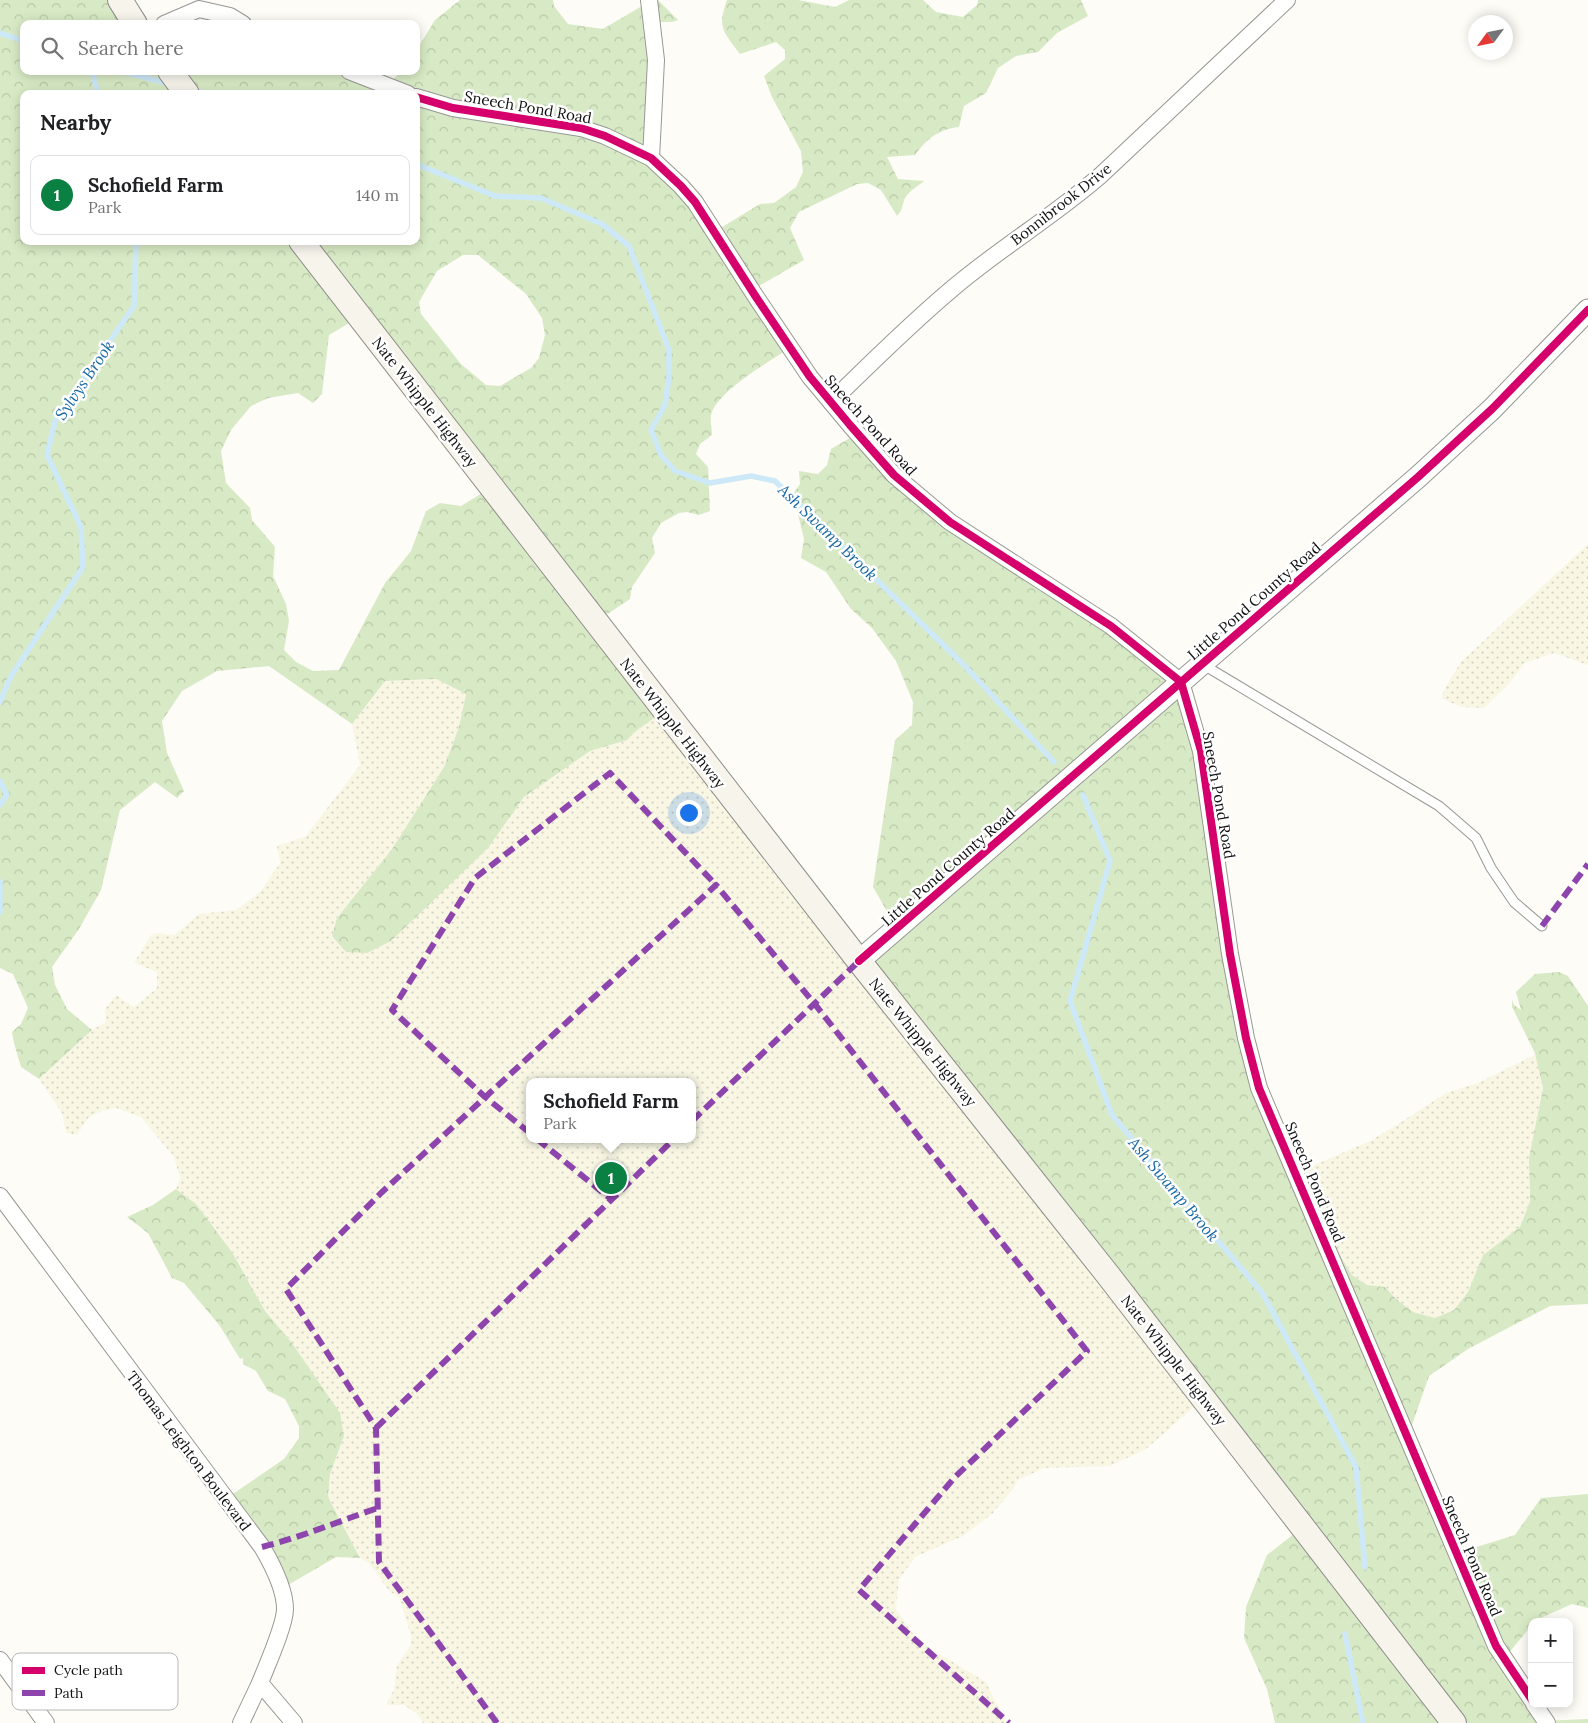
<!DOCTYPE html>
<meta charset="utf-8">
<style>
body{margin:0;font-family:Lora,serif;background:#f2f2f2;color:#202124}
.controls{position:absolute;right:15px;bottom:15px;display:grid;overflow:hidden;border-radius:10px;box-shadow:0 2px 12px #0003}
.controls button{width:45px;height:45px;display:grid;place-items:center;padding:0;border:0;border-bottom:1px solid #e0e0e0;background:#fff;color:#202124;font:25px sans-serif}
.compass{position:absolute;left:1468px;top:15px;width:45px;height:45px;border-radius:50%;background:#fff;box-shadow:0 2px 12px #0003;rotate:237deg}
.you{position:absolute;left:688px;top:812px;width:18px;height:18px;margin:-12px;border:4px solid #fff;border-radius:50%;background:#1a73e8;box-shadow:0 0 0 8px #1a73e833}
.badge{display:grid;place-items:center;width:32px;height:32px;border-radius:50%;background:#0b8043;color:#fff;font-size:16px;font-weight:700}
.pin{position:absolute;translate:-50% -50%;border:2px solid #fff;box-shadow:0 1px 5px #0006}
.popup{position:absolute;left:526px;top:1078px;width:170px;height:65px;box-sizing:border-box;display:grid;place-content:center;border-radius:10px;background:#fff;filter:drop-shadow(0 1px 4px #0005);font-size:16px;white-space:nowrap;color:#757577}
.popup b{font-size:19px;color:#202124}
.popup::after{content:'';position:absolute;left:50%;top:100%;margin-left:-10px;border:10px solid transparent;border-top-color:#fff}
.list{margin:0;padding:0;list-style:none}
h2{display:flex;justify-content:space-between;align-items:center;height:65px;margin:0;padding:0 20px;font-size:21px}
h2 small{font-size:16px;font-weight:400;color:#757577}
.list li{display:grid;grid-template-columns:32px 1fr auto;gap:15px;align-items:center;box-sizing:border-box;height:80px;margin:0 10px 10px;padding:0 10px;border:1px solid #e0e0e0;border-radius:10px}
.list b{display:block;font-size:19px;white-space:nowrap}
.list p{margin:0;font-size:16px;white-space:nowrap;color:#757577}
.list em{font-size:16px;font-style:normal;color:#757577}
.icon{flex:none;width:28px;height:28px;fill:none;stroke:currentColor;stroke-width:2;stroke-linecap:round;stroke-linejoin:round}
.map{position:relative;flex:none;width:1588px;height:1723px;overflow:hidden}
.search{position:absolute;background:#fff;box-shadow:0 2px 12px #0003;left:20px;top:20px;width:400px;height:55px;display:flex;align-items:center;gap:12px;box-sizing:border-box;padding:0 18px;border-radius:10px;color:#757577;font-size:19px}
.panel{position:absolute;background:#fff;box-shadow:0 2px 12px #0003;left:20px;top:90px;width:400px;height:155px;border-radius:10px}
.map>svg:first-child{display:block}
.farmland{fill:url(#farmland-dots);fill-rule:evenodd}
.forest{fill:url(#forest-crowns);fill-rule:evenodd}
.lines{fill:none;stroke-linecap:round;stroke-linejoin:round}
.stream{stroke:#cde8f7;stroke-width:5.5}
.service-casing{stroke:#979795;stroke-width:11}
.minor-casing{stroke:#979795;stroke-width:18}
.tertiary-casing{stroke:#979795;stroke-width:23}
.secondary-casing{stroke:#8e8d8b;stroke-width:26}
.service{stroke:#fffffe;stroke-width:9}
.minor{stroke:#fffffe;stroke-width:16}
.tertiary{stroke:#fffffe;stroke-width:21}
.secondary{stroke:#f6f4eb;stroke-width:24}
.quiet{stroke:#8e44ad;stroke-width:6;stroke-dasharray:12 6;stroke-linecap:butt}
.cycleway-casing{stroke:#fff;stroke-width:11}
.cycleway{stroke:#d6006c;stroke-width:8}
.labels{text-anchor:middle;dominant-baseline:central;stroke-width:5;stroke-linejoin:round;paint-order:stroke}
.street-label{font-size:15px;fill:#111;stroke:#fff}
.water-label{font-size:16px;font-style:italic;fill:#1768a6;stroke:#fff}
.key{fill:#fff;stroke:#b8b8b8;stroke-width:1}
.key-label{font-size:14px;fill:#111}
</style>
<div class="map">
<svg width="1588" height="1723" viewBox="0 0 1588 1723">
<defs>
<pattern id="farmland-dots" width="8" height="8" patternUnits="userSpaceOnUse" patternTransform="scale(1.25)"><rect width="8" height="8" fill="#f9f7e4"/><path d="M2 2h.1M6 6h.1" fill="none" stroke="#d4d3c3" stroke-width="1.8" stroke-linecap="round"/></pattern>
<pattern id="forest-crowns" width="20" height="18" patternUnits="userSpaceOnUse" patternTransform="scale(1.25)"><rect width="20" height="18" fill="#d8eac5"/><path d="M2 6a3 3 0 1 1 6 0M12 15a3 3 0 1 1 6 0" fill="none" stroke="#b8c8a8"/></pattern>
</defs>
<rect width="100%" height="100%" fill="#fdfcf7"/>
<g class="farmland">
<polygon points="1588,544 1588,665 1554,653 1525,663 1508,685 1484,708 1461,707 1441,698 1446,686 1461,662"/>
<path d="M436 679 466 694 459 727 444 767 392 849 337 918 487 848 524 797 590 751 627 740 636 731 667 709 1207 1396 1146 1449 1110 1466 1044 1468 1018 1480 1014 1488 992 1514 963 1536 915 1557 899 1580 896 1609 918 1641 986 1682 1006 1723H423L417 1714 404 1705H387V1702L394 1690 397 1665 411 1645V1636L399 1597 389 1591 370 1564 360 1558 328 1497 330 1474 344 1436 292 1343 265 1311 232 1252 196 1204 176 1189 180 1178 174 1157 141 1117 116 1108 102 1111 89 1117 77 1135 66 1133 62 1113 39 1079 92 1030 106 1022 105 1009 116 995 134 1007 157 988V972L134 963 151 935 156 933 174 935 199 914 236 910 260 892 280 863 277 846 306 836 360 765 352 724 385 681ZM530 1082H692V1139H530Z"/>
<polygon points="1536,1054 1543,1088 1529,1158 1530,1201 1520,1227 1483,1255 1468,1292 1454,1310 1435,1318 1413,1312 1396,1299 1385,1287 1367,1285 1352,1275 1293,1174 1370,1141 1395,1126 1446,1093 1480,1082"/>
</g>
<g class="forest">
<path d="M0 0H125L140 24H24V71H341L385 87 402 71H416V51L435 20 460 0H553L554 6 568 24 603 29 652 0H658L678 20 672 22H660L656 150 677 172 719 229 760 204 774 203 796 187 803 172 801 151 772 97 764 76 785 59V50L776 42 740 54C723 31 717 28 727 0H798L835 7 849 0H923L936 12 963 17 977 5 978 0H1081L1088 16 1057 33 1038 52 1016 56 998 68 986 93 964 106 959 127C937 130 928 138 915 155L887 157 898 179 924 181C918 186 909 191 905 198 902 205 903 210 897 216L881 190 868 183 857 184 799 212 790 228 804 260 757 287 793 346C772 360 717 391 711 415 710 421 712 429 712 435L700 444 696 454 708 467 710 511 699 515 687 512 679 513 661 523 652 538 655 553 632 587 630 599 600 619 667 709 636 731 627 740 590 751 524 797 488 848 391 941 367 953 346 952 332 936 337 918 392 849 444 767 459 727 466 694 436 679 385 681 352 724 269 666 217 671 182 691 162 721 167 753 184 791 177 798 155 782 120 810 101 890 79 929 52 967 55 985 67 1009 92 1030 39 1079 21 1067 14 1043 12 1032 21 1024 28 1008 13 974 0 968ZM24 94H416V241H24ZM463 255H478L526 294 542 318 545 335 539 358 531 368 500 386 486 385 461 364 421 314 419 302 437 271ZM361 316 492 487 461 506 440 503 426 511 411 551 385 583 339 670 313 671 296 662 284 650 289 621 286 604 273 576 275 547 252 520 250 508 226 483 221 451 231 430 251 406 268 398 298 393 313 403 322 394 329 335Z"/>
<polygon points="862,431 933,505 1182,680 1254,1077 1316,1215 1352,1275 1367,1285 1385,1287 1396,1299 1413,1312 1435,1318 1454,1310 1468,1292 1483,1255 1520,1227 1530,1201 1529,1158 1543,1088 1535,1053 1512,1007 1512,1000 1514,1005 1521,1010 1516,992 1535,974 1559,972 1568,976 1588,1006 1588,1304 1550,1306 1468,1349 1429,1376 1406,1442 1454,1554 1515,1535 1541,1498 1588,1494 1588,1608 1572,1604 1532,1622 1532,1625 1502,1661 1542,1721 1588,1719 1588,1723 1275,1723 1267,1689 1244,1638 1246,1607 1267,1555 1305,1525 866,959 895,925 873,887 895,740 912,725 913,702 896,661 872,628 851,609 826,572 801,558 804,539 793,494 800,484 799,471 818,474 827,465 831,449"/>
<polygon points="176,1189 196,1204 232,1252 265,1311 292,1343 340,1413 344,1436 330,1474 328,1497 360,1558 336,1557 283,1588 227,1498 284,1459 299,1438 299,1426 285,1399 268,1391 256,1371 243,1364 243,1358 240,1359 220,1326 184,1283 172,1278 148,1233 127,1217 153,1205"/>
</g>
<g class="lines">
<g class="stream">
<polyline points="0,33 24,41"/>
<polyline points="92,71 98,94"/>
<polyline points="120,71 170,84"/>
<polyline points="191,89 208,94"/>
<polyline points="416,164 495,196 541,198 602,224 629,246 669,350 669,377 665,405 651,430 661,455 675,471 710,483 751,476 775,481 963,664 1054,762"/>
<polyline points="0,702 11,676 83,567 81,527 47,455 55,421 134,306 136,241"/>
<polyline points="0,781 7,795 0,805"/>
<polyline points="1083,795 1110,861 1070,1001 1112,1115 1263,1294 1356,1467 1365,1567"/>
<polyline points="0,882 0,912"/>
<polyline points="1345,1634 1363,1723"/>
</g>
<defs>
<polyline id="service" points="1202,664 1439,806 1476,838 1491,868 1514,902 1542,926"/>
<g id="minor">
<polyline points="649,0 656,60 651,158"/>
<polyline points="164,24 199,9 230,16 243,24"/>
<polyline points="349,71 408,94"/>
<polyline points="416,97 453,108 581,128 605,136 651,158 681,186 695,202 756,297 810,377 850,425 894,475 950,522 1111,626 1181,682 1201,751 1230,954 1246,1038 1259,1088 1496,1646 1532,1700"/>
<path d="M831 402C871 363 910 324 953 288 1000 248 1054 216 1101 175L1287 0"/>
<path d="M0 1196 262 1547C272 1564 285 1588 285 1609 285 1625 267 1665 260 1683L294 1723"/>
<polyline points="0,1660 46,1723"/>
<polyline points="1534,1704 1547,1723"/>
<polyline points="241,1723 260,1683"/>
</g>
<polyline id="tertiary" points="859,961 1418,477 1492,409 1588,310"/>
<g id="secondary">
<polyline points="120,0 135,24"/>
<polyline points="170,71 187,94"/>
<polyline points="301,241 859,961 1108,1275 1454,1723"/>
</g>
</defs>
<use href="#service" class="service-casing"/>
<use href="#minor" class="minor-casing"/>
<use href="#tertiary" class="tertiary-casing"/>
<use href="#secondary" class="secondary-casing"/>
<use href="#service" class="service"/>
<use href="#minor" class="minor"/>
<use href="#tertiary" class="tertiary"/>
<use href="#secondary" class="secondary"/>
<g class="quiet">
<polyline points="1542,926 1588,864"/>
<polyline points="692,1121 859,961"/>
<polyline points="530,1133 485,1097 392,1010 475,878 610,773 716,885"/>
<polyline points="537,1139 612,1200"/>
<polyline points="376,1428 674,1139"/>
<path d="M262 1547C302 1537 339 1521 378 1508"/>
<polyline points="497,1723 379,1562 376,1428 286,1289 381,1193 716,885 814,1003 1087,1351 955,1477 859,1590 1009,1723"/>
</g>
<defs>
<g id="cycleway">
<polyline points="416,97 453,108 581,128 605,136 651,158 681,186 695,202 756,297 810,377 850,425 894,475 950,522 1111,626 1181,682 1201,751 1230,954 1246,1038 1259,1088 1496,1646 1532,1700"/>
<polyline points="859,961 1418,477 1492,409 1588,310"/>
</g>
</defs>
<use href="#cycleway" class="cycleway-casing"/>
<use href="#cycleway" class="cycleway"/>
</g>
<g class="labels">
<g class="street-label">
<text transform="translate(528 107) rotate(10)">Sneech Pond Road</text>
<text transform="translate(1061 204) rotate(-38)">Bonnibrook Drive</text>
<text transform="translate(425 402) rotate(52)">Nate Whipple Highway</text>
<text transform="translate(871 425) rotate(48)">Sneech Pond Road</text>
<text transform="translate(1254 601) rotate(-41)">Little Pond County Road</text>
<text transform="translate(673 723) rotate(52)">Nate Whipple Highway</text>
<text transform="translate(1219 795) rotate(80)">Sneech Pond Road</text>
<text transform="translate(948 867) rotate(-41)">Little Pond County Road</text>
<text transform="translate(923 1042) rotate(51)">Nate Whipple Highway</text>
<text transform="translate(1315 1182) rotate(67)">Sneech Pond Road</text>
<text transform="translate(1174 1360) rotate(52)">Nate Whipple Highway</text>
<text transform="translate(189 1451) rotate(53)">Thomas Leighton Boulevard</text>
<text transform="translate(1472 1556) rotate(67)">Sneech Pond Road</text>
</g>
<g class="water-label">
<text transform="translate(84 380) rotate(-56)">Sylvys Brook</text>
<text transform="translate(828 532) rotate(44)">Ash Swamp Brook</text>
<text transform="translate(1174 1189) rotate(50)">Ash Swamp Brook</text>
</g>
</g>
<rect x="12" y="1653" width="166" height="57" rx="8" class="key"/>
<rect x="22" y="1667" width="23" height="7" fill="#d6006c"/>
<rect x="22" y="1690" width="23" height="6" fill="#8e44ad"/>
<g class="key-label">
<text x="54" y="1675">Cycle path</text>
<text x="54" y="1698">Path</text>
</g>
</svg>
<div class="controls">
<button>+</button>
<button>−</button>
</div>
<svg class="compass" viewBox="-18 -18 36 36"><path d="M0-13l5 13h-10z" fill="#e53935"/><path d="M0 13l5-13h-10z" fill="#757577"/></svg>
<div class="you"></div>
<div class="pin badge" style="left:611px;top:1178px">1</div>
<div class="popup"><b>Schofield Farm</b>Park</div>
<div class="search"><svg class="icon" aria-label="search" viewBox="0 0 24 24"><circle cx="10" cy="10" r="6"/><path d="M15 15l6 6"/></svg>Search here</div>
<section class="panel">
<h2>Nearby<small></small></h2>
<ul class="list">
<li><span class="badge">1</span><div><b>Schofield Farm</b><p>Park</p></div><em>140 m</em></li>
</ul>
</section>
</div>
